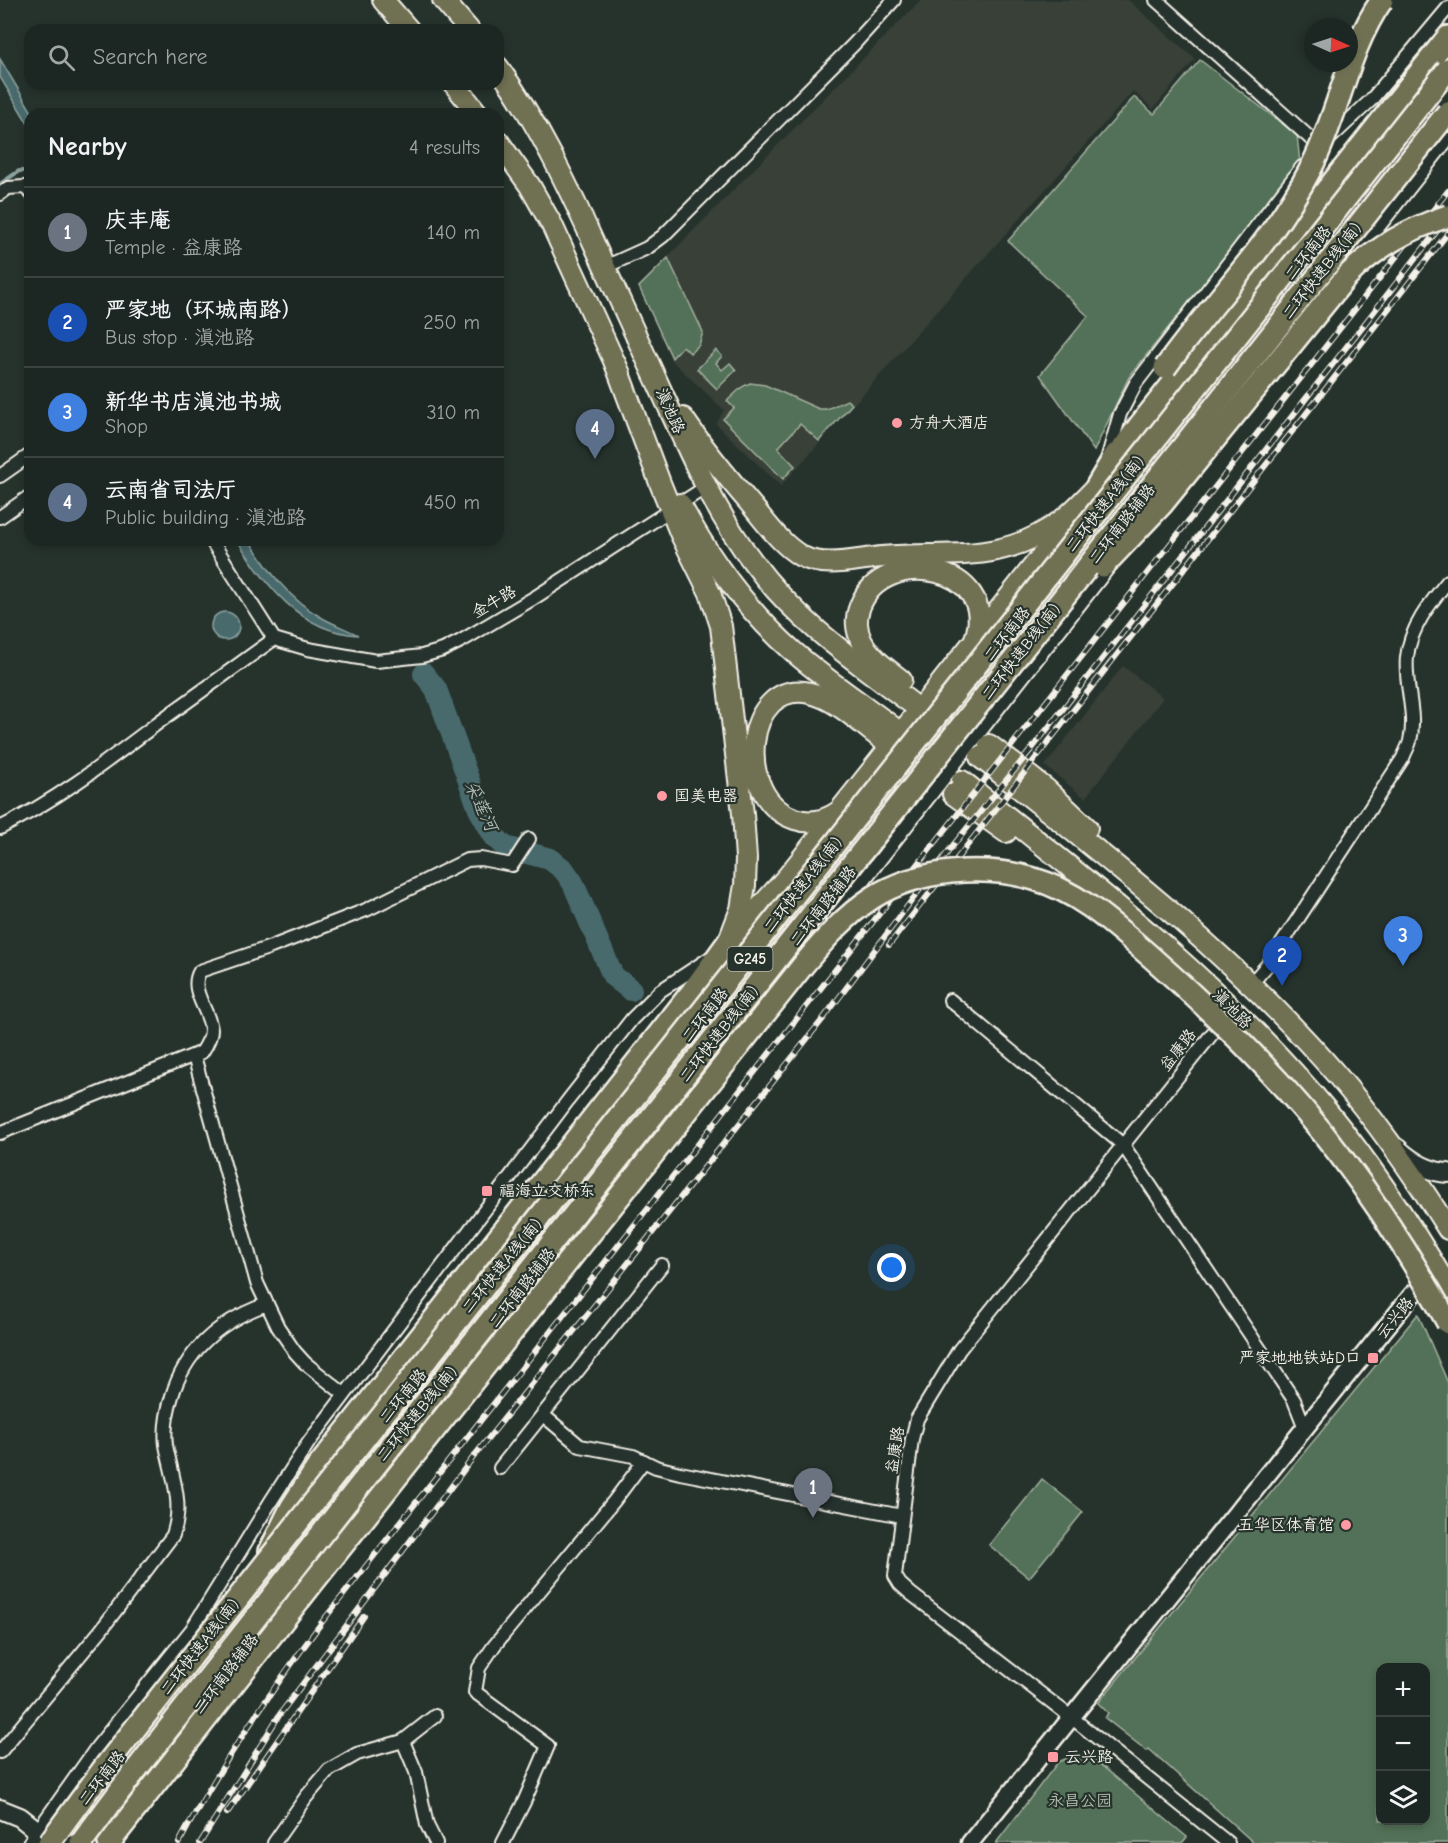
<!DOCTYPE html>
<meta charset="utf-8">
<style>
body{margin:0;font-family:"Comic Neue","LXGW WenKai TC",sans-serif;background:#29322f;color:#f1f3f6}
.controls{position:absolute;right:18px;bottom:18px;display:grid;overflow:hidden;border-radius:12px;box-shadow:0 3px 9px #0003}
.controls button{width:54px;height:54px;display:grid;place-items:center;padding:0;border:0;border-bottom:2px solid #3a4340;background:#1c2622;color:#f1f3f6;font:30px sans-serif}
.compass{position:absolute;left:1304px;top:18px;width:54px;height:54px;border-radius:50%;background:#1c2622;box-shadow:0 3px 9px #0003;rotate:93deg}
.you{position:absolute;left:892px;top:1268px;width:21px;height:21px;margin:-15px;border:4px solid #fff;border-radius:50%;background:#1a73e8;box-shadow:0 0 0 9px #1a73e833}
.badge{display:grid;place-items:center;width:39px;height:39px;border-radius:50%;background:#8bbbb9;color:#fff;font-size:20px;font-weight:700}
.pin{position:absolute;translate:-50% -50px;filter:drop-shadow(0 2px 3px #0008)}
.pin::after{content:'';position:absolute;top:32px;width:21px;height:18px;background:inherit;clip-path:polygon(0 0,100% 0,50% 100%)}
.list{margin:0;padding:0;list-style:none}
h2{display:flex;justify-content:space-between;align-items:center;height:78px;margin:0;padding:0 24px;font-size:26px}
h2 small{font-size:20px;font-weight:400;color:#a0a5a5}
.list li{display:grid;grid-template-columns:39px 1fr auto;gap:18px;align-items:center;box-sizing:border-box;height:90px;padding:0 24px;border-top:2px solid #3a4340}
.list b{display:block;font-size:22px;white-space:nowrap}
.list p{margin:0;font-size:20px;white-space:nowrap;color:#a0a5a5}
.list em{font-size:20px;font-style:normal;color:#a0a5a5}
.icon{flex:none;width:33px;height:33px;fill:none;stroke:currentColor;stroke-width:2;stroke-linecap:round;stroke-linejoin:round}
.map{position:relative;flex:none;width:1448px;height:1843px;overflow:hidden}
.search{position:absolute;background:#1c2622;box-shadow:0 3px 9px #0003;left:24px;top:24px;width:480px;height:66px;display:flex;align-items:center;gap:15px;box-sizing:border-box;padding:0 21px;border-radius:18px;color:#a0a5a5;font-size:22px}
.panel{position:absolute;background:#1c2622;box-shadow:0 3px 9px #0003;left:24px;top:108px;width:480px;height:438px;border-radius:18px}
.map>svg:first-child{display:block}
.built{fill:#394037}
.green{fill:#537159;stroke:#a4b1a0;stroke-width:1.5;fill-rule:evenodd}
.water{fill:#486b6d;stroke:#8da19e;stroke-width:1.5}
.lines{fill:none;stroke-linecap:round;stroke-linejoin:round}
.stream{stroke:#8da19e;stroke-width:4}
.river{stroke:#486b6d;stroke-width:22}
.primary-tunnel{stroke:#455049;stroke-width:20;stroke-dasharray:20 10;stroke-linecap:butt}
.minor-casing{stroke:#f4f1e8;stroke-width:16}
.tertiary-casing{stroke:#f4f1e8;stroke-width:21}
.secondary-casing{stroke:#f4f1e8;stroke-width:22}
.primary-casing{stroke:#f4f1e8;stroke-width:24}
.trunk-casing{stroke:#f4f1e8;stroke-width:26}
.minor{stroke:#26332d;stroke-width:12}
.tertiary{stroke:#26332d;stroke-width:16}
.secondary{stroke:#26332d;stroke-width:18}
.primary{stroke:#706f52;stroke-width:20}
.trunk{stroke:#706f52;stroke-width:21}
.rail-casing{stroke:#f4f1e8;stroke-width:6}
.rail{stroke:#26332d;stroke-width:4;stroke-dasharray:11;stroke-linecap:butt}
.trunk-bridge-casing{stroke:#f4f1e8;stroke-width:26;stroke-linecap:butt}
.trunk-bridge{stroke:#706f52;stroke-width:21}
.poi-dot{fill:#ff9aa2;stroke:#26332d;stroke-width:2}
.labels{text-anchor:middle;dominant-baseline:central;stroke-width:4.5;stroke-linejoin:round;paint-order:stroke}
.shield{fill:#26332d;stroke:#b6b8b0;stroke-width:1.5}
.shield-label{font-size:15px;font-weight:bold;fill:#f4f1e8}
.street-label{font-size:16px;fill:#f4f1e8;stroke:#26332d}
.poi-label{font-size:16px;fill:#f4f1e8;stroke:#26332d;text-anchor:start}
.park-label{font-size:16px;fill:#b4beaf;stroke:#26332d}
.water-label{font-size:18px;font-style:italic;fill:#afbbb7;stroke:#26332d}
</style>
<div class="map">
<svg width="1448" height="1843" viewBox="0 0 1448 1843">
<rect width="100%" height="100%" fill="#26332d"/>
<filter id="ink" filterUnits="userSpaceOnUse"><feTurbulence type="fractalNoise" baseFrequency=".0167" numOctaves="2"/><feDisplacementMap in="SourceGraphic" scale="12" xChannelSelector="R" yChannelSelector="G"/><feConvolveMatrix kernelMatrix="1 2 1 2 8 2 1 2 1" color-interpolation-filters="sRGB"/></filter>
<g filter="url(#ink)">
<g class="built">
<polygon points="921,0 1128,0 1195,59 1153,109 1133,91 781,486 716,424 724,410 672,361 638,287"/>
<polygon points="1123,666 1163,698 1085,798 1045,766"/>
</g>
<g class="green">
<polygon points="1200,60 1297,135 1300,163 1129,377 1094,451 1040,375 1088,316 1008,241 1134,97 1154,114"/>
<polygon points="668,258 703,332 699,345 690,353 683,346 672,358 639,287"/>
<polygon points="716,350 722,356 716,363 722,370 730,363 736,370 717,389 697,369"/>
<polygon points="750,383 765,385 819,409 827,409 847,400 852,404 819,441 800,424 778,448 795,466 783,479 723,419 734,408 727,401 742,387"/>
<path d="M1418 1314 1448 1383V1843H1254L1149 1749 1147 1751 1105 1718 1108 1713 1098 1703ZM1380 1668H1426V1820H1380Z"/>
<polygon points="1042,1479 1083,1512 1029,1578 989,1545"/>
<polygon points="1074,1755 1089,1755 1187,1837 1182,1843 996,1843 1058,1762"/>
</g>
<g class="water">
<polygon points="0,59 33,114 30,114 30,127 0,77"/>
<path d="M237 540H249C268 570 288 598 319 616 332 624 345 628 358 635 300 632 265 584 237 540Z"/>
<circle cx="225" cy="626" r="14"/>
</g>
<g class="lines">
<polyline class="stream" points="0,184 19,171 30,171"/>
<polyline class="river" points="424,674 436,689 479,809 494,836 505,847 550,859 564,870 573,883 613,976 631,990"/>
<g class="primary-tunnel">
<polyline points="918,693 975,735"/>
<polyline points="892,747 953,794"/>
</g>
<defs>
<g id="minor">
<polyline points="1156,0 1320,147"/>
<polyline points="1326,142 1371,100 1448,8"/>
<polyline points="0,194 8,188 24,187 30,192"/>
<polyline points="1350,263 1448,139"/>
<polyline points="605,267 647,248 663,236 854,44 894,0"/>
<polyline points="1107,460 1120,414 1136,383 1302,167"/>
<polyline points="0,476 30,455"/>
<polyline points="0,517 30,496"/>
<polyline points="211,540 274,639 308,649 376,661 422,656 443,650 461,641 534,598 706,487"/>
<path d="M0 828C59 799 110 759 163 719 200 692 237 666 274 639"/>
<polyline points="832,921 1112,563"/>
<path d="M1251 984 1269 963 1403 758C1405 752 1409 746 1410 741 1417 713 1404 685 1407 657 1410 628 1430 603 1448 581"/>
<polyline points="950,1000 1123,1145 1294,1400 1305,1428"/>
<polyline points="1224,1019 959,1350 917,1419 912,1439 895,1576 900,1584 910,1593 1071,1717 1228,1843"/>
<polyline points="194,1056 257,1283 278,1327 295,1352 305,1363 344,1394"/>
<path d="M0 1133 202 1052C206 1046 211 1038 211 1030 210 1011 188 990 200 971L271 947 366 910 467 860 481 859 512 865 529 839"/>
<polyline points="543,1415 580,1446 633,1456 656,1467 680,1473 902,1516"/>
<polyline points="500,1468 662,1265"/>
<polyline points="403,1741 435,1716"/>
<path d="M0 1752 101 1630 173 1535C184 1503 172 1477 166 1445 164 1429 167 1412 172 1396 186 1349 222 1320 267 1304"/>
<polyline points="29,1843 97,1747 192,1629 271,1501 309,1442 569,1099 632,1019 660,991 710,958"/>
<polyline points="274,1843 306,1797 329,1770 357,1754 403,1741 416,1772 427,1825 436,1843"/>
<polyline points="503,1843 524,1802 548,1746 475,1692 479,1668 494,1646 614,1501 644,1461"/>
</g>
<polyline id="tertiary" points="970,1843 1412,1295 1435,1276"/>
<g id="secondary">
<path d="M1397 1148C1412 1162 1428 1172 1448 1173"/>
<polyline points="0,1809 20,1817 53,1843"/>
</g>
<g id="primary">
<polyline points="383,0 409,30"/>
<polyline points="443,0 469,30"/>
<path d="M498 67C538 123 567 184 595 246 618 297 642 348 665 399 691 456 715 512 753 562 796 621 854 660 911 703"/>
<polyline points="454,84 478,114"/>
<polyline points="498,141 530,186 552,225 620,374"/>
<polyline points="615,363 660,483 681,535 710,593 721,626 743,814 746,858 745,885 741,909 723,956"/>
<path d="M683 418C704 449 728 478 753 507 767 524 782 545 801 556 825 569 857 559 882 557 951 551 1002 565 1062 520 1079 507 1092 490 1108 476"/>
<path d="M680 504C710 560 747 611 795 653 826 680 861 703 894 728"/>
<path d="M901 680C887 669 871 658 862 642 856 630 855 618 860 606 884 544 1001 566 975 639"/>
<polyline points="989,745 1046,789 1087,828"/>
<path d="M980 757C1105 856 1232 954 1336 1074 1378 1123 1414 1175 1448 1229"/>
<path d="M962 781C1091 883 1223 985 1328 1112 1373 1167 1412 1227 1448 1288"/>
<polyline points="953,794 1006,832"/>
<path d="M838 812C825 821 810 824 795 819 732 798 744 678 810 693 837 699 861 724 883 740"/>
<polyline points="737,933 788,876 1067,524"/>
</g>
<g id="trunk">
<polyline points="1110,466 1140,425 1448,37"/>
<polyline points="1097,486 1116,454"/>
<polyline points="341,1538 372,1478"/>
<polyline points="270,1551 291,1508 317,1468 692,992 729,941"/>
<polyline points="109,1843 309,1587"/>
</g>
</defs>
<use href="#minor" class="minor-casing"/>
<use href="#tertiary" class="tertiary-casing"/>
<use href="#secondary" class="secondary-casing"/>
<use href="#primary" class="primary-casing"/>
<use href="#trunk" class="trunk-casing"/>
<use href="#minor" class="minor"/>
<use href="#tertiary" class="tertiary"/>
<use href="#secondary" class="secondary"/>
<use href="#primary" class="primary"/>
<use href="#trunk" class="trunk"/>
<defs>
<g id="rail">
<polyline points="889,945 1448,233"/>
<polyline points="227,1813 364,1616"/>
<path d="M179 1843C220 1765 270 1692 322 1622L1448 191"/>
<polyline points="200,1843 280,1714 475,1455 823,1019 951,848 1034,746 1448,217"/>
</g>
</defs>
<use href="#rail" class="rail-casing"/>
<use href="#rail" class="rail"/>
<defs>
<g id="trunk-bridge">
<path d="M1165 368C1213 301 1273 242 1311 168 1339 114 1347 50 1382 0"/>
<path d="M1103 566 1162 504 1347 276C1376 247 1408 229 1448 216"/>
<path d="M299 1600 804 964C824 940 846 915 872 898 917 869 984 864 1034 879 1080 892 1115 926 1150 956 1219 1017 1285 1082 1340 1155 1380 1208 1416 1265 1448 1323"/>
<polyline points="49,1843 107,1764 340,1469 1448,69"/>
<polyline points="81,1843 128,1780 360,1485 1448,112"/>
</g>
</defs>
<use href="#trunk-bridge" class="trunk-bridge-casing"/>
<use href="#trunk-bridge" class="trunk-bridge"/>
</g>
</g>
<g class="poi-dot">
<circle cx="897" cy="423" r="6"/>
<circle cx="662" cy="796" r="6"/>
<rect x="481" y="1185" width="12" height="12" rx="3"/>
<rect x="1367" y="1352" width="12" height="12" rx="3"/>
<circle cx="1346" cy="1525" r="6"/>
<rect x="1047" y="1751" width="12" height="12" rx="3"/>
</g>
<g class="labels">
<rect class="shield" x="727.5" y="947" width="45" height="24" rx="4.5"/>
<g class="shield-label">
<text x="750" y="959">G245</text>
</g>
<g class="street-label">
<text transform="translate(1308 253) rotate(-52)">二环南路</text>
<text transform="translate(1322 271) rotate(-52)">二环快速B线(南)</text>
<text transform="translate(670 411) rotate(66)">滇池路</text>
<text transform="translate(1105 504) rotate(-52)">二环快速A线(南)</text>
<text transform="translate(1122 524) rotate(-52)">二环南路辅路</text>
<text transform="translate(494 602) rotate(-30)">金牛路</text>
<text transform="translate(1007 634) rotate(-52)">二环南路</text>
<text transform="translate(1021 652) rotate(-52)">二环快速B线(南)</text>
<text transform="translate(803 885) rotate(-52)">二环快速A线(南)</text>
<text transform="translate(823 906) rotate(-52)">二环南路辅路</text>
<text transform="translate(1232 1009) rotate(45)">滇池路</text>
<text transform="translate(705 1015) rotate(-52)">二环南路</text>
<text transform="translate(719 1034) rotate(-52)">二环快速B线(南)</text>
<text transform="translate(1178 1050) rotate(-52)">益康路</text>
<text transform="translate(502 1266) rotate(-51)">二环快速A线(南)</text>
<text transform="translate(522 1288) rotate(-52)">二环南路辅路</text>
<text transform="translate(1395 1318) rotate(-51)">云兴路</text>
<text transform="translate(403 1396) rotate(-51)">二环南路</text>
<text transform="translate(417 1414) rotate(-51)">二环快速B线(南)</text>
<text transform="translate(895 1450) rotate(-81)">益康路</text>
<text transform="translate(200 1647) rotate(-52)">二环快速A线(南)</text>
<text transform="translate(226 1674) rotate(-53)">二环南路辅路</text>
<text transform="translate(102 1778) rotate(-52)">二环南路</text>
</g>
<g class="poi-label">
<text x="909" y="423">方舟大酒店</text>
<text x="674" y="796">国美电器</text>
<text x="499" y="1191">福海立交桥东</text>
<text x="1361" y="1358" text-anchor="end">严家地地铁站D口</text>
<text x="1334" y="1525" text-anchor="end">五华区体育馆</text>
<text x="1065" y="1757">云兴路</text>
</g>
<g class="park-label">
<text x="1080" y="1801">永昌公园</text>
</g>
<g class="water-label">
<text transform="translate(481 806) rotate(65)">采莲河</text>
</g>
</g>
</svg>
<div class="controls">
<button>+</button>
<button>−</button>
<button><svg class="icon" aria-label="layers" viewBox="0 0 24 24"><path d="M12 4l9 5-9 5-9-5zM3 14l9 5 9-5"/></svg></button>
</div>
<svg class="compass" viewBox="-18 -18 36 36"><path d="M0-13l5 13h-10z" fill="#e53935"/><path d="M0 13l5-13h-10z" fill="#a0a5a5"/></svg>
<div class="you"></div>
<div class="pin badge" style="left:813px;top:1518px;background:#6b7280">1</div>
<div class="pin badge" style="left:1282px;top:986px;background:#1a4fb4">2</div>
<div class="pin badge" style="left:1403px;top:966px;background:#3f7fe0">3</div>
<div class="pin badge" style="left:595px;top:459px;background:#5c6f8a">4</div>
<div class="search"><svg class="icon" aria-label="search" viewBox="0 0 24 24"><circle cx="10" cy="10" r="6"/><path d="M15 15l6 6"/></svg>Search here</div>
<section class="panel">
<h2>Nearby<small>4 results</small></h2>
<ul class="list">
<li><span class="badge" style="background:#6b7280">1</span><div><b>庆丰庵</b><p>Temple · 益康路</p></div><em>140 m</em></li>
<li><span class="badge" style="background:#1a4fb4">2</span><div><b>严家地（环城南路）</b><p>Bus stop · 滇池路</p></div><em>250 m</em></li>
<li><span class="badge" style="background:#3f7fe0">3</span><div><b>新华书店滇池书城</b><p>Shop</p></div><em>310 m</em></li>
<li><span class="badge" style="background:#5c6f8a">4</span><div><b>云南省司法厅</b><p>Public building · 滇池路</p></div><em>450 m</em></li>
</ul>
</section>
</div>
